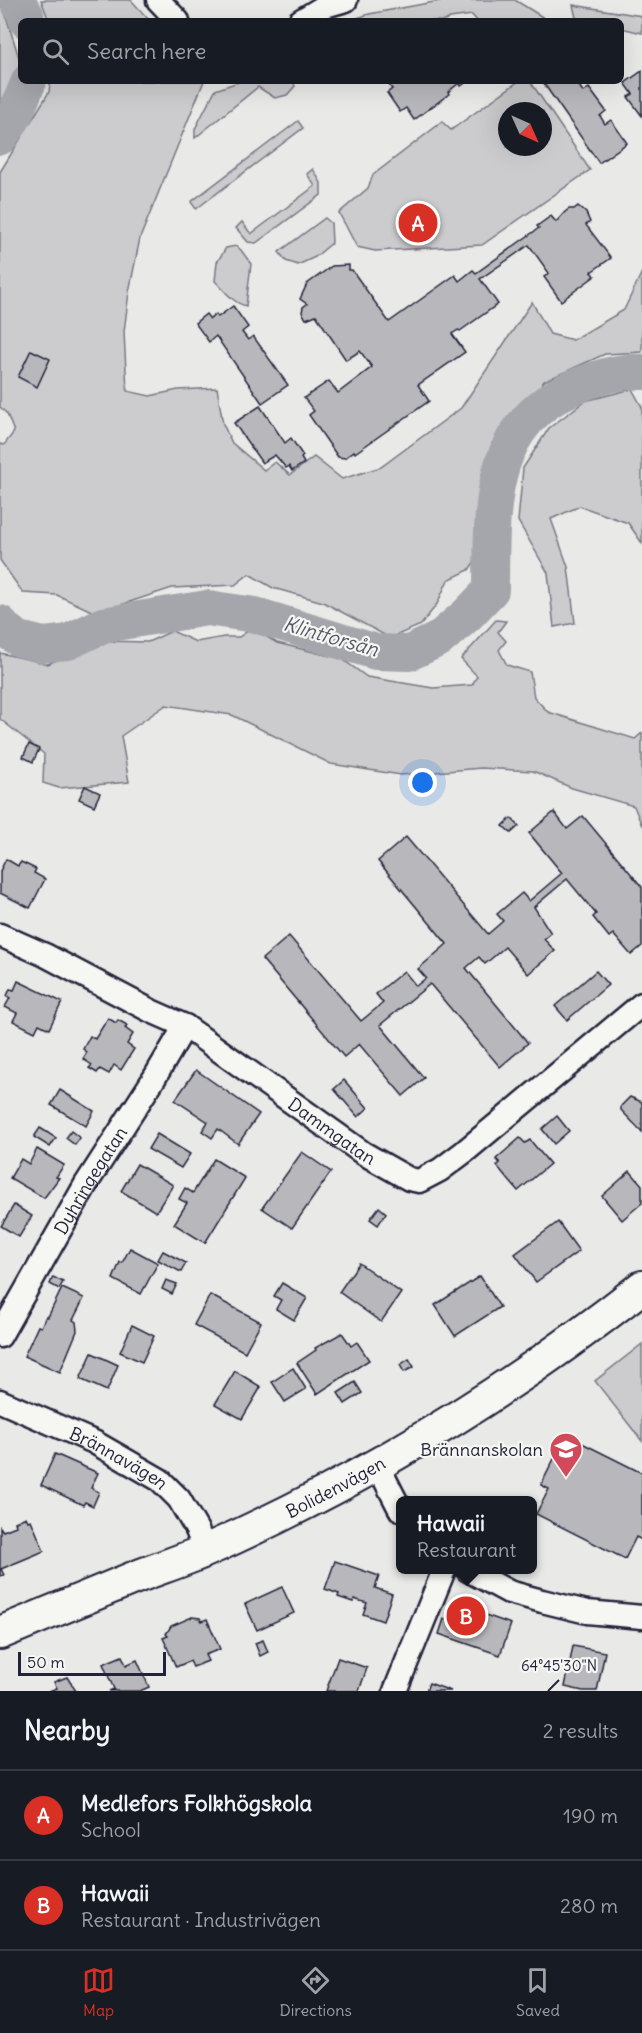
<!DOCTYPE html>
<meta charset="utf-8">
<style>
body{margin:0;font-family:Delius,sans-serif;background:#20242c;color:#f1f3f6}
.compass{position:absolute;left:498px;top:102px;width:54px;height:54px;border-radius:50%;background:#171b24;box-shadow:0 6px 24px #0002;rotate:135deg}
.scale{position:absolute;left:18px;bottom:15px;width:148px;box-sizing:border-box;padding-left:6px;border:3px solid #22223b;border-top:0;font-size:16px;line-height:21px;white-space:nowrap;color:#22223b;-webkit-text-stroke:4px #f6f6f2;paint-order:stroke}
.you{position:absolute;left:423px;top:783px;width:21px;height:21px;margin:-15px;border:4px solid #fff;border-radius:50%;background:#1a73e8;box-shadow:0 0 0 9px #1a73e833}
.badge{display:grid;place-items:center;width:39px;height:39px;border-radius:50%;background:#d93025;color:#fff;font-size:20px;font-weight:700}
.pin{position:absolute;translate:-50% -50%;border:3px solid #fff;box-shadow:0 2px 6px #0006}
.popup{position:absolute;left:396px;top:1496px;width:141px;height:78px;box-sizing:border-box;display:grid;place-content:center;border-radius:9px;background:#171b24;filter:drop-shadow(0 2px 4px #0005);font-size:20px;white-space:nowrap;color:#9ea1a6}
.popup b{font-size:22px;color:#f1f3f6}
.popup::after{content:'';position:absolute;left:50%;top:100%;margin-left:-12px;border:12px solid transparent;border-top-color:#171b24}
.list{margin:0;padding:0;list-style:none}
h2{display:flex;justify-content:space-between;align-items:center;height:78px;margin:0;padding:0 24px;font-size:26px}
h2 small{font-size:20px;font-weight:400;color:#9ea1a6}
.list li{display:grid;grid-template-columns:39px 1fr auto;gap:18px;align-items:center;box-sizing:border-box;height:90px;padding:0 24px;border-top:2px solid #363941}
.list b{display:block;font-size:22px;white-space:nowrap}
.list p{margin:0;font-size:20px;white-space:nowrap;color:#9ea1a6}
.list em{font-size:20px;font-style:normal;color:#9ea1a6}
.icon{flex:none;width:33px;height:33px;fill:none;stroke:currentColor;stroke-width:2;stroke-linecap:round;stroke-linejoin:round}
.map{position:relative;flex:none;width:642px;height:1691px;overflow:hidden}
.search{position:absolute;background:#171b24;box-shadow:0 6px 24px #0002;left:18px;right:18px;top:18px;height:66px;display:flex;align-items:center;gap:15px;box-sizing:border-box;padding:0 21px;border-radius:9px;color:#9ea1a6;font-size:22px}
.sheet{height:258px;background:#171b24}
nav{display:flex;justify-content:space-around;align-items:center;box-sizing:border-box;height:84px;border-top:2px solid #363941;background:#171b24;font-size:16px;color:#9ea1a6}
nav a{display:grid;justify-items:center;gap:3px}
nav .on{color:#d93025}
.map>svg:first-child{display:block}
.green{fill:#ccccce;stroke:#777784;stroke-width:1.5;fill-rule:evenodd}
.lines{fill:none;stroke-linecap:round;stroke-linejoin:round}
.river{stroke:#a5a5ac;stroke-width:36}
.building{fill:#b8b8bc;stroke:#22223b;stroke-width:1.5}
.street-casing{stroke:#22223b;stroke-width:27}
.secondary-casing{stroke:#22223b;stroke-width:36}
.street{stroke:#f6f6f2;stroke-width:22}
.secondary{stroke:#f6f6f2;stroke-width:32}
.ticks{fill:none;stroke:#22223b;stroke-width:2}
.labels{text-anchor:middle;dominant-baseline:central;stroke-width:4.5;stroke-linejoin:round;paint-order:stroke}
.street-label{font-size:18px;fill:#22223b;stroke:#f6f6f2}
.poi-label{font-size:18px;fill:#22223b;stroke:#f6f6f2;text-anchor:end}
.water-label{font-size:20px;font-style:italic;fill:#565668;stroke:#f6f6f2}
.ticks-label{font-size:15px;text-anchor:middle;fill:#22223b;stroke:#f6f6f2;stroke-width:4.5;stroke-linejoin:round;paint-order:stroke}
</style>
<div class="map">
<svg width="642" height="1691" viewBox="0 0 642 1691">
<rect width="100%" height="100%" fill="#e9e9e7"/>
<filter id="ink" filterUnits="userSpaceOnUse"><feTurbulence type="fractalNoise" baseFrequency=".0167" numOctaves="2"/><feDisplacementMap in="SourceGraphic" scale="12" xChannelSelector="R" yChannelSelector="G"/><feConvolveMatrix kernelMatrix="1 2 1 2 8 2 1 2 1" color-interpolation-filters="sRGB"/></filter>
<g filter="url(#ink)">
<g class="green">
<polygon points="41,0 131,0 150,21 49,21"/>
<polygon points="445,0 515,0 544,18 544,21 477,21 472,15 450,18 445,21 348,21 369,14"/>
<polygon points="0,4 5,13 21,64 0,111"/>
<polygon points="573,5 642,16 642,33 621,28 621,21 589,21 576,18"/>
<polygon points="50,81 204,81 140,238 129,292 124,332 127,391 150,396 178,390 217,388 223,424 232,443 264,470 275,462 290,475 314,457 342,479 381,467 461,408 532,302 550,334 573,340 624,310 642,272 642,352 605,354 544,381 509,433 499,436 492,443 491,461 480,500 482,550 469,570 448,580 437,604 421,625 390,638 323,602 273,588 249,574 235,585 172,588 96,613 57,595 23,593 0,560 0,444 4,445 14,432 7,414 0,407 0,172 49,92"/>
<polygon points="241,81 293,81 295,86 287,95 275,98 258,87 195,138 195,129 215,90"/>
<path d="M519 81H530L590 170 482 245 375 251 357 247 339 213 368 188 373 175 442 122 451 130ZM507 111H543V147H507Z"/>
<polygon points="298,121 303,128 196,209 191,202"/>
<polygon points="313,169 321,183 321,195 256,243 248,242 236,228 242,222 251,234 315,186 307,174"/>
<polygon points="325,218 331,223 332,243 315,257 298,265 286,261 279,252"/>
<path d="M236 246 241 250 251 264 246 306C233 303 224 290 215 281L217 262 226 248Z"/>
<polygon points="632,389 642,407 642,543 628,523 580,506 551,519 568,567 575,623 554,627 548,573 518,521 523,468 549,428 585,401"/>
<polygon points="496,620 506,621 498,632 506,641 499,650 507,665 530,672 534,697 548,712 635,739 642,733 642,826 634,806 572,788 533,771 481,768 401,775 331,764 232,715 166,705 121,736 129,782 59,788 43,783 44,754 0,719 0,653 48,664 100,641 148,642 172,631 196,642 224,637 239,637 252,628 277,643 342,659 367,677 433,688 472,685 477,676 461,659"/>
<polygon points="642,1344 642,1441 595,1381"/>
</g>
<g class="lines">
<g class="river">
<polyline points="17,0 26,15 27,21"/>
<polyline points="0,137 14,117 29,81"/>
<path d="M0 623 3 628 19 639 43 645 68 642 103 625 207 608 255 615 376 652 409 653 439 639 467 615 491 590C492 507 486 425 576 386 597 378 619 370 642 372"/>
</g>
</g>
<g class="building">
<polygon points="642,71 642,116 628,97 633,94 625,83"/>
<polygon points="388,81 468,81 461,86 459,83 448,92 449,94 414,120 406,108 400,112 387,93 392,89 387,82"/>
<polygon points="542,81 583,81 578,84 583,92 589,88 606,111 600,116 605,124 611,120 627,143 599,163"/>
<polygon points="578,206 586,213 590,222 586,225 611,258 591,272 595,276 561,301 544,277 549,273 529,245 480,279 498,304 460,331 458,330 452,334 465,352 418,385 429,401 355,453 354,451 345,458 338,457 309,415 314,411 304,398 329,381 338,393 372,367 360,351 346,360 316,315 306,319 302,312 303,307 307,304 300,299 307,284 332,266 349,265 349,270 352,270 389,322 455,275 459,281 473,270 476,273 539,228 537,226 551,216 556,222 565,212 569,209 574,209"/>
<polygon points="233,306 248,327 242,332 248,340 253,336 288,385 262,403 216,336 209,342 195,323 206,314 210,319 216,314 218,317"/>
<polygon points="31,350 50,359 37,387 18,377"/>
<polygon points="260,406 285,443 291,438 303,456 301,458 304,463 292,471 289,466 286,468 275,455 262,463 234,423"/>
<polygon points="29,744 39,749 33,762 23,757"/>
<polygon points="85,786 100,793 94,806 79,799"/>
<polygon points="554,812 567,829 583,816 642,887 642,946 631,955 613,934 609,937 593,917 596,914 567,879 534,907 551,933 544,939 555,951 528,974 505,947 485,964 479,957 466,968 528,1043 500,1067 430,984 380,1025 424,1078 403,1096 359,1044 344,1057 262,959 289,936 361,1021 383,1003 376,994 404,971 416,986 426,978 418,969 447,944 378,861 406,837 488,934 503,921 497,914 522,893 529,901 562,873 529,833"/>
<polygon points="511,818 519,826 511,833 503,826"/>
<polygon points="6,859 18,866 21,862 36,869 34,873 45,879 30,908 0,893 0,871"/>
<polygon points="596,971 608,985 567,1020 555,1006"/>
<polygon points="18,981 62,1002 49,1029 39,1024 35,1032 13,1021 17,1013 5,1007 10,998 7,996 10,989 14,990"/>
<polygon points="108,1018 116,1023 118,1020 127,1025 125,1028 133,1034 127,1044 134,1049 121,1070 114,1065 109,1074 100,1069 97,1073 89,1068 92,1065 83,1059 87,1052 83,1049 90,1036 95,1039"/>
<polygon points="196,1070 259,1114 238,1144 218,1129 212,1138 202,1131 208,1122 175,1100"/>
<polygon points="344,1080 368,1108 358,1117 334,1089"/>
<polygon points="60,1090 94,1111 86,1126 51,1105"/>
<polygon points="630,1097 642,1102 642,1132 621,1110 621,1106"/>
<polygon points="557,1116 569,1131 554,1144 542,1129"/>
<polygon points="40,1128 56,1138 50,1147 34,1137"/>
<polygon points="71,1131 80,1138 75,1145 66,1138"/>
<polygon points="157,1134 190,1154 181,1168 148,1149"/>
<polygon points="520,1138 525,1143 530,1140 550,1164 518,1191 497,1166 500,1163 496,1159"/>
<polygon points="37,1149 64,1165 56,1177 59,1178 44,1198 10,1178 21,1159 29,1164"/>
<polygon points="302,1152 331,1172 292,1228 262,1208"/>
<polygon points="214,1159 245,1178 205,1243 174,1224 187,1203 179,1199 185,1188 193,1193"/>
<polygon points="137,1164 173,1185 156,1212 121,1191"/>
<polygon points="630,1171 642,1185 642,1203 622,1220 602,1196"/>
<polygon points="14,1205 32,1216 19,1237 1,1226"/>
<polygon points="379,1207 386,1213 378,1225 370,1219"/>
<polygon points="558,1222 579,1251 536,1282 515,1254"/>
<polygon points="130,1248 158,1263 141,1294 113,1279 120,1262 122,1263"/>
<polygon points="163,1251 186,1263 181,1272 158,1260"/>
<polygon points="359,1263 401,1293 381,1322 339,1292"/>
<polygon points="480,1276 500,1307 455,1336 435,1305"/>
<polygon points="53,1277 63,1282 59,1289 50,1284"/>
<polygon points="166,1280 177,1284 172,1294 162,1289"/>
<polygon points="282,1283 307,1298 294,1320 276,1309 281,1300 274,1296"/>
<polygon points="62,1288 84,1298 73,1320 76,1322 77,1331 60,1372 24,1356 38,1326 41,1327 46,1316 48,1317"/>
<polygon points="210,1295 261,1322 245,1352 194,1325"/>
<polygon points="132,1325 154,1336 142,1362 120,1352"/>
<polygon points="342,1333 351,1346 357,1342 369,1360 317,1394 297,1363 316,1350 315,1348"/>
<polygon points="92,1353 118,1365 107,1391 80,1379"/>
<polygon points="409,1359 414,1367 404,1372 400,1365"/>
<polygon points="293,1368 306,1389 285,1402 272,1382"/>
<polygon points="235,1371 261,1387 242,1419 215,1404"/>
<polygon points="355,1382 362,1393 345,1404 338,1393"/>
<polygon points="566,1435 642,1473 642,1540 636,1537 625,1559 536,1514 549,1489 541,1485"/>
<polygon points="55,1454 98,1473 91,1488 99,1492 93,1506 85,1502 83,1505 41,1485"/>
<polygon points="26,1517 28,1521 31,1520 44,1551 1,1569 4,1575 0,1576 0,1527 3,1531 16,1526 15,1522"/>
<polygon points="335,1561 379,1576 375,1588 392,1594 383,1621 363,1614 367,1603 354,1599 353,1602 338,1597 339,1594 325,1589"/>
<polygon points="282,1587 294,1613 257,1630 245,1604"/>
<polygon points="457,1605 511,1624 500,1655 439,1634 444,1619 451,1621"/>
<polygon points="192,1617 200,1618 202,1621 207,1619 220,1649 205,1655 208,1661 193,1667 190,1661 176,1667 163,1638 168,1636 166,1634 171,1626"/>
<polygon points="263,1640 268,1652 260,1656 255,1643"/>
<polygon points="573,1646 605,1652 597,1691 583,1691 565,1687"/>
<polygon points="122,1656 126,1665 137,1660 149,1687 140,1691 109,1691 114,1689 103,1664"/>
<polygon points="338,1658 367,1668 359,1691 326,1691"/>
<polygon points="67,1677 76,1691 49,1691 57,1688 54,1682"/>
<polygon points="429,1683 451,1691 426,1691"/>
</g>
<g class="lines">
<defs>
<g id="street">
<polyline points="158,0 178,21"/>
<polyline points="300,21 325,6 346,0"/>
<path id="s1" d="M0 935 45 955 151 1011 185 1026 363 1153 409 1179 419 1181 440 1170 464 1152 642 1004"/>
<path id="s2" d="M0 1336 86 1184 155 1077 185 1026"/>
<path id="s3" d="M0 1401 94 1442 160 1480 179 1499 197 1530 205 1551"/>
<polyline points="377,1464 400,1509"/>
<polyline points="468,1570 509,1592 542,1601 587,1612 642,1617"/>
<polyline points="395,1691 444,1570"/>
</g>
<g id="secondary">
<path id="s4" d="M0 1633C44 1615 87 1597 131 1579 156 1569 182 1561 207 1550 362 1481 509 1392 642 1287"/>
</g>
</defs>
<use href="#street" class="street-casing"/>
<use href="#secondary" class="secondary-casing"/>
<use href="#street" class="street"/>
<use href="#secondary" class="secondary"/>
</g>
</g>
<path class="ticks" d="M548 1691 559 1680"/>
<defs>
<symbol id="school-pin" viewBox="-11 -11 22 30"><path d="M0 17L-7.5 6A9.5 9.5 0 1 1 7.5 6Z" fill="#d1495b" stroke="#f6f6f2"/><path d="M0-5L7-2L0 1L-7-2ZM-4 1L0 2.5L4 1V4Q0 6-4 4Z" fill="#fff"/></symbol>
</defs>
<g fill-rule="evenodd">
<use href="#school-pin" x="547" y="1430" width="38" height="52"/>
</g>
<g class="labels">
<g class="street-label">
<text stroke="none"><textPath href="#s1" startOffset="387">Dammgatan</textPath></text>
<text stroke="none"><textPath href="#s2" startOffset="180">Dyhringegatan</textPath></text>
<text stroke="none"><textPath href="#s3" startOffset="132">Brännavägen</textPath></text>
<text stroke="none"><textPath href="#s4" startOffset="366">Bolidenvägen</textPath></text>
</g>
<g class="poi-label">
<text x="543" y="1449">Brännanskolan</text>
</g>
<g class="water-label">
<text transform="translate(331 636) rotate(16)">Klintforsån</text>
</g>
</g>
<g class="ticks-label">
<text x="559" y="1671">64°45'30"N</text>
</g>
</svg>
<svg class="compass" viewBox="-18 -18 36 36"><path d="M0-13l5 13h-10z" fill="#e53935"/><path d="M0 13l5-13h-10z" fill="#9ea1a6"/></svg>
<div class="scale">50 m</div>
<div class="you"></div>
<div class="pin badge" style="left:418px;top:223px">A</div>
<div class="pin badge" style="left:466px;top:1616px">B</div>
<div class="popup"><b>Hawaii</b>Restaurant</div>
<div class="search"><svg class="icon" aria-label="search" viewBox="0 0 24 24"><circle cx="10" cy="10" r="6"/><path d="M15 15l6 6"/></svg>Search here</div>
</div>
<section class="sheet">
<h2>Nearby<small>2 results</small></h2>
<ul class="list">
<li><span class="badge">A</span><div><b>Medlefors Folkhögskola</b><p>School</p></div><em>190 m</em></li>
<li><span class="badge">B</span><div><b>Hawaii</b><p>Restaurant · Industrivägen</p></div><em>280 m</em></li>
</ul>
</section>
<nav>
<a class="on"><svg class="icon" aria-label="map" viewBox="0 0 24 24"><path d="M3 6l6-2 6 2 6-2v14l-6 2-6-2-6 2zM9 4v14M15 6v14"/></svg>Map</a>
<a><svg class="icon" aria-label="directions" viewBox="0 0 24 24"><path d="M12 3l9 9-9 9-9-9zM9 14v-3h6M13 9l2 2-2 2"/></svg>Directions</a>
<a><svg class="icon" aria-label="saved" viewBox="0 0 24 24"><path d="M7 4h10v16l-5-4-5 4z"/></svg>Saved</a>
</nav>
